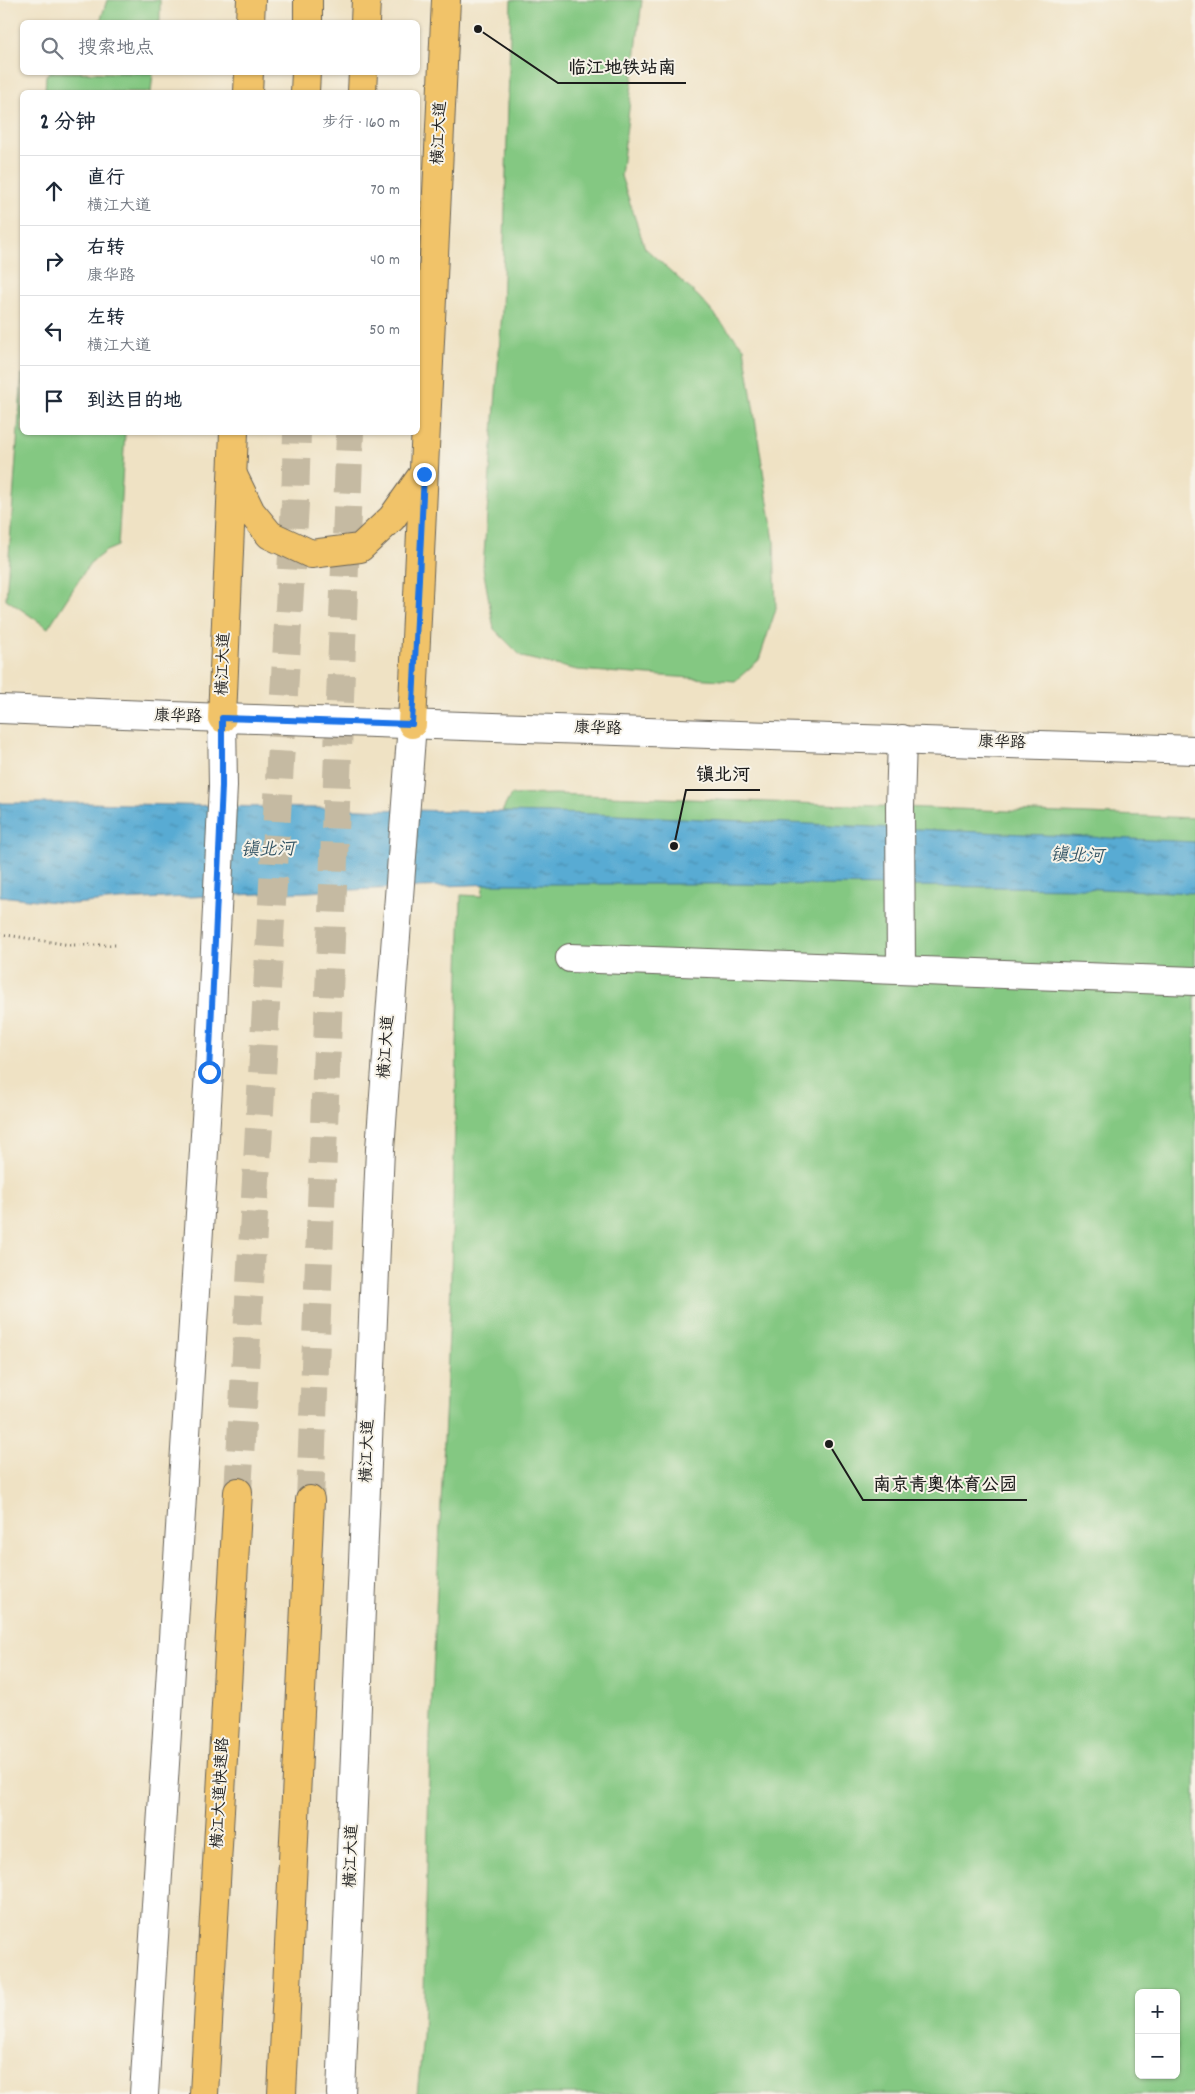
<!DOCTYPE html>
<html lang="zh">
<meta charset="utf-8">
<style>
body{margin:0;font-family:Dekko,"LXGW WenKai TC",sans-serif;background:#f2f2f3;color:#1f2937}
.controls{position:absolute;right:15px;bottom:15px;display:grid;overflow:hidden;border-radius:8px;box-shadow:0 1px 4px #0004}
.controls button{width:45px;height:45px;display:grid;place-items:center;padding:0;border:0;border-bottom:1px solid #e0e1e3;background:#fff;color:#1f2937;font:25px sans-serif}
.stop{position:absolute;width:15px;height:15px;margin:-11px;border:4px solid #1a73e8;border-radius:50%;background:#fff}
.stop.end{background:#1a73e8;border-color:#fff;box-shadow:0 1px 5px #0008}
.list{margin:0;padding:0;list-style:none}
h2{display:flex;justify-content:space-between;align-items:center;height:65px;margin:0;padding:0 20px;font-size:21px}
h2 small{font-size:16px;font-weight:400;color:#747a83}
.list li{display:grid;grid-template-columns:32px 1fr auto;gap:15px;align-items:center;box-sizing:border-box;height:70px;padding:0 20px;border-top:1px solid #e0e1e3}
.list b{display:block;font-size:19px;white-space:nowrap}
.list p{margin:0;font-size:16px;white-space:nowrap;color:#747a83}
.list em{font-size:16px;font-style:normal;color:#747a83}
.icon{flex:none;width:28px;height:28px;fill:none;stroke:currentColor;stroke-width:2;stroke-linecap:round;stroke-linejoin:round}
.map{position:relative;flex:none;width:1195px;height:2094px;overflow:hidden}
.search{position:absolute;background:#fff;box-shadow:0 1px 4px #0004;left:20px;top:20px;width:400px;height:55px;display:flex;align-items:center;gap:12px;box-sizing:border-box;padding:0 18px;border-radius:8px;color:#747a83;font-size:19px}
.panel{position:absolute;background:#fff;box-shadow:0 1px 4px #0004;left:20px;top:90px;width:400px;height:345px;border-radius:8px}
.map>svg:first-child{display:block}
.grass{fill:#84c882;stroke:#50724f;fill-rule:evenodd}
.water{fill:url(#water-ripples);stroke:#3a6478}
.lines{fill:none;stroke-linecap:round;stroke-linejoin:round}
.highway-tunnel{stroke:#c5baa2;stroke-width:28;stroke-dasharray:28 14;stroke-linecap:butt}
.minor-casing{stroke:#666157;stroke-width:30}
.major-casing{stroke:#666157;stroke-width:30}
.highway-casing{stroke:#666157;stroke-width:30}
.path{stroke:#666157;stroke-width:3;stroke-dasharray:1 4;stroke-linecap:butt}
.minor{stroke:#fff;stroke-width:28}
.major{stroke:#f1c369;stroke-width:28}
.highway{stroke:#f1c369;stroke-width:28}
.route{stroke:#1a73e8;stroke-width:6}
.labels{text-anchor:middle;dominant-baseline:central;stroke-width:4;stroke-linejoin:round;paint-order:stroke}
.street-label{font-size:16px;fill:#1c1c1c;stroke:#f7f3e8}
.water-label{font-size:18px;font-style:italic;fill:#345565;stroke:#f7f3e8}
.leader{fill:none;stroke:#1c1c1c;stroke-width:2}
.callout-dot{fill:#1c1c1c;stroke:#f7f3e8;stroke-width:2}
.callout-label{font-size:18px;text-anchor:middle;font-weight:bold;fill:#1c1c1c;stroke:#f7f3e8;stroke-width:4;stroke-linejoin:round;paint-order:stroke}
</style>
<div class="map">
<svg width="1195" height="2094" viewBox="0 0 1195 2094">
<defs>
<pattern id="water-ripples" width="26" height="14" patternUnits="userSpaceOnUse" patternTransform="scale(1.25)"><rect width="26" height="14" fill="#58abd3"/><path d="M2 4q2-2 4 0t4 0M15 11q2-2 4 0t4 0" fill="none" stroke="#488aaa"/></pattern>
</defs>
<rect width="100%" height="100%" fill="#f7f3e8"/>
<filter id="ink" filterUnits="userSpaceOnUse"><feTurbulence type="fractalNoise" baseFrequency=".02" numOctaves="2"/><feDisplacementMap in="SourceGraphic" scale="10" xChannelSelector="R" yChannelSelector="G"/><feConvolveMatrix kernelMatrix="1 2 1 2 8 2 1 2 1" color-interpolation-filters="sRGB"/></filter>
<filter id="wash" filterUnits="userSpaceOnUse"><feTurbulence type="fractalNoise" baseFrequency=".0096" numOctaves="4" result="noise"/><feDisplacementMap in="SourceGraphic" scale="20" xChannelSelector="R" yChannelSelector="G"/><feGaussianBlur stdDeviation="1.12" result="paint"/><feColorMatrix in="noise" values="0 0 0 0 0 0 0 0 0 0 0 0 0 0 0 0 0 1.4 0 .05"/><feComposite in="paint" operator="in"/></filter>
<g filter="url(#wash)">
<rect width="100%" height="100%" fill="#efe2c4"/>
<g class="grass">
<polygon points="107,0 160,0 160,22 100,22"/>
<polygon points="511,0 642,0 621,176 645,248 699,297 744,348 774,541 776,609 759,660 735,681 577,670 522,657 494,629 483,568 502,311"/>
<polygon points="49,73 49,72 153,73 151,92 45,92 46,75"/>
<polygon points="22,373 22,432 125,433 118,546 106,551 90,563 48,628 6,599"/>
<path d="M555 794 1195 818V2094H417L423 2037 430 1737 450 1312 461 895 482 896C487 860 492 826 511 795ZM1139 1993H1176V2075H1139Z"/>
</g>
<polygon class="water" points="0,803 84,803 595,814 1195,842 1195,893 1078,888 732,884 492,884 119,900 73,904 0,896"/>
</g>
<g filter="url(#ink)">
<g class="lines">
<g class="highway-tunnel">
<polyline points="238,1492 295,503 297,432"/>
<polyline points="310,1500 350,432"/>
</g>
<defs>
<g id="minor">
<polyline points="0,709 222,718 1195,750"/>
<polyline points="570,958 1195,981"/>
<polyline points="901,969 900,807 902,739"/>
<polyline points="144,2094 209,1072 223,786 222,718"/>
<polyline points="341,2094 380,1149 412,724"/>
</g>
<g id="major">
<polyline points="250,22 251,0"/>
<polyline points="248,92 249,72"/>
<polyline points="233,475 251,512 270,535 311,554 360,548 392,518 423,474"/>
<polyline points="222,718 234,432"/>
<polyline points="412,724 446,0"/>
</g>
<g id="highway">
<polyline points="308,22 308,0"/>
<polyline points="365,22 366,0"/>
<polyline points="305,92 306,72"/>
<polyline points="362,92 363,72"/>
<polyline points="204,2094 238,1492"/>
<polyline points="282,2094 310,1500"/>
</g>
</defs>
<use href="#minor" class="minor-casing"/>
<use href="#major" class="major-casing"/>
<use href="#highway" class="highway-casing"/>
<polyline class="path" points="0,934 70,945 117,945"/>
<use href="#minor" class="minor"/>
<use href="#major" class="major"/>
<use href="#highway" class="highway"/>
</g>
</g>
<g class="lines" filter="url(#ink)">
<polyline class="route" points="209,1072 222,786 222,718 412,724 424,474"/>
</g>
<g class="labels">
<g class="street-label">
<text transform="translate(440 133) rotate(-87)">横江大道</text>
<text transform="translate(224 664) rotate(-88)">横江大道</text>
<text transform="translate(178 717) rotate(2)">康华路</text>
<text transform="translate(598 729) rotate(2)">康华路</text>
<text transform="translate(1002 743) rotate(2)">康华路</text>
<text transform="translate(387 1047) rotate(-86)">横江大道</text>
<text transform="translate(368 1451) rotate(-88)">横江大道</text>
<text transform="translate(221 1793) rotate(-87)">横江大道快速路</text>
<text transform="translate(352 1856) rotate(-88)">横江大道</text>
</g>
<g class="water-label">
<text transform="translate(268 851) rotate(-1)">镇北河</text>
<text transform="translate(1077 857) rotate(2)">镇北河</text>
</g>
</g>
<path class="leader" d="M478 29L558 83H686M674 846L686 790H760M829 1444L863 1500H1027"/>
<g class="callout-dot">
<circle cx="478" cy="29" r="5"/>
<circle cx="674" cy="846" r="5"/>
<circle cx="829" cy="1444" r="5"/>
</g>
<g class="callout-label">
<text x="622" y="73">临江地铁站南</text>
<text x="723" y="780">镇北河</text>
<text x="945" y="1490">南京青奥体育公园</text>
</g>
</svg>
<div class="controls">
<button>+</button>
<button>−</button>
</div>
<div class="stop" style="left:209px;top:1072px"></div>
<div class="stop end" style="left:424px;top:474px"></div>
<div class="search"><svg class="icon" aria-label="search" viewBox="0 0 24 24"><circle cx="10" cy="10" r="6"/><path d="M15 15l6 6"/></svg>搜索地点</div>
<section class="panel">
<h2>2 分钟<small>步行 · 160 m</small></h2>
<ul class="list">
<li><svg class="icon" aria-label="ahead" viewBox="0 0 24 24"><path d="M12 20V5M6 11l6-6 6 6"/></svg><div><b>直行</b><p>横江大道</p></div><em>70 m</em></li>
<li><svg class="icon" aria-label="right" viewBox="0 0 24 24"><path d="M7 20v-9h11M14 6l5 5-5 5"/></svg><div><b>右转</b><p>康华路</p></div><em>40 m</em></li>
<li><svg class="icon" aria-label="left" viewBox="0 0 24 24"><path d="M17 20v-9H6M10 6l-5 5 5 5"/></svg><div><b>左转</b><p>横江大道</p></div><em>50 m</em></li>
<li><svg class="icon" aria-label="arrive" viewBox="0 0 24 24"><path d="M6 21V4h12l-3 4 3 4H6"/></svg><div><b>到达目的地</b></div></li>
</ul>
</section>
</div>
